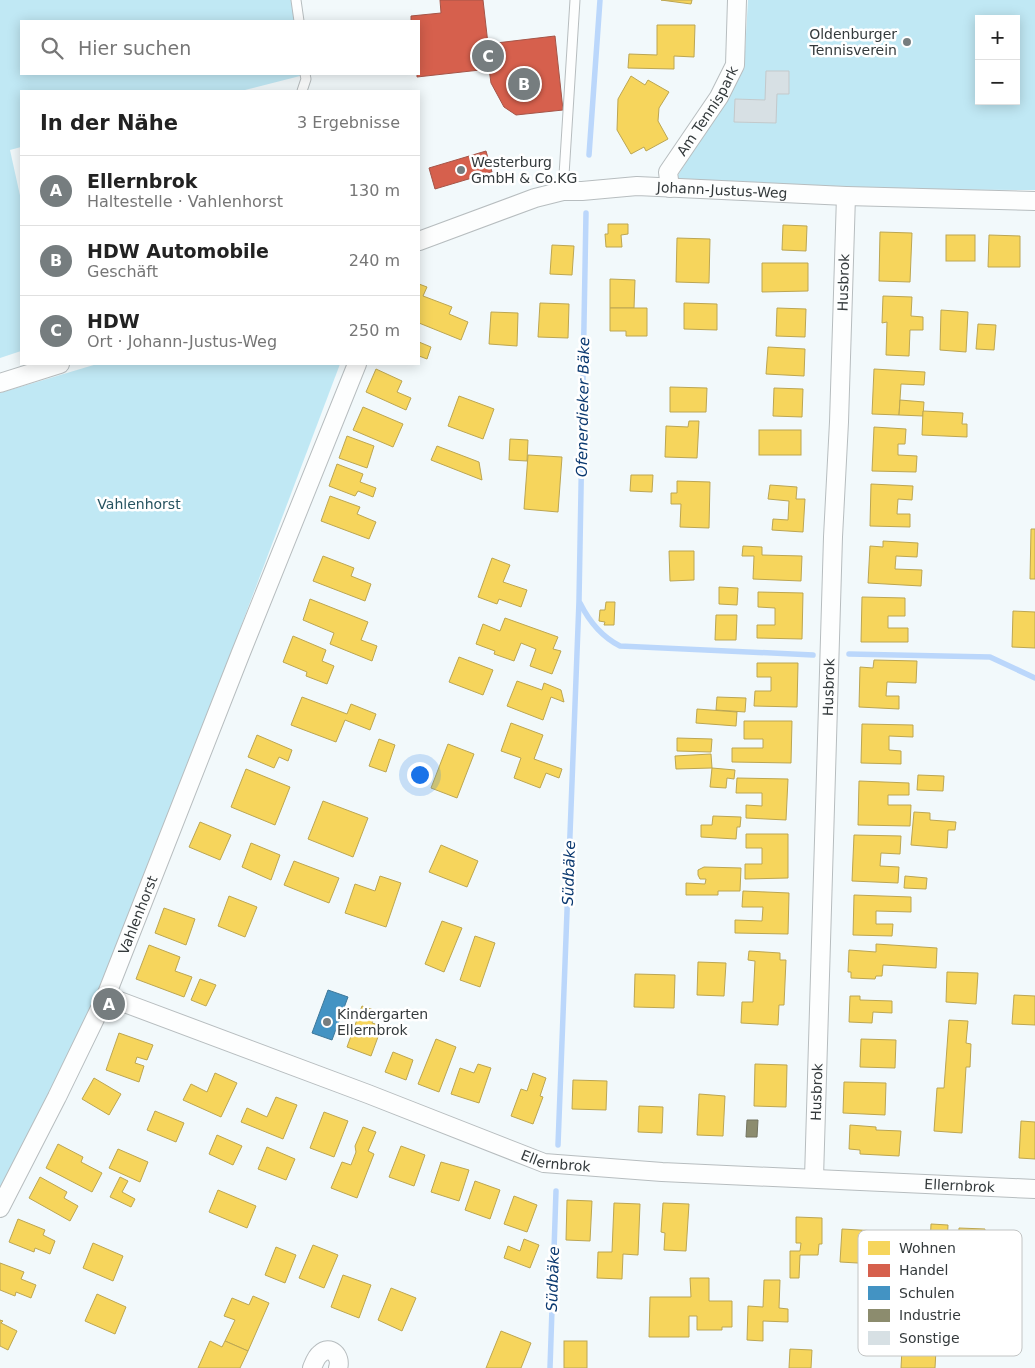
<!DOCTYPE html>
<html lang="de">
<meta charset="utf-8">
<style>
body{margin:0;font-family:"DejaVu Sans",sans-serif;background:#f2f2f2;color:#222}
.controls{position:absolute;right:15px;top:15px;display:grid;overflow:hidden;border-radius:0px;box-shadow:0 2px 12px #0003}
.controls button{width:45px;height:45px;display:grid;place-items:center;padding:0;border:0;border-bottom:1px solid #e0e0e0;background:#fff;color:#222;font:25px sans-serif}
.you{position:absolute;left:419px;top:774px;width:18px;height:18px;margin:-12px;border:4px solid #fff;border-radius:50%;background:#1a73e8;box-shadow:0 0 0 8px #1a73e833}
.badge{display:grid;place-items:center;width:32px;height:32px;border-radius:50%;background:#767d7f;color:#fff;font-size:16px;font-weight:700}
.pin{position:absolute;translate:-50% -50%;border:2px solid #fff;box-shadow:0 1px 5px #0006}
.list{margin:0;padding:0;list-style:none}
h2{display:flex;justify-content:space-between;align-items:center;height:65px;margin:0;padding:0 20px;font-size:21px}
h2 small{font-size:16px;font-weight:400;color:#767676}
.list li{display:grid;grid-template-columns:32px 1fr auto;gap:15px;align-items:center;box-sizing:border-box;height:70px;padding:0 20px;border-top:1px solid #e0e0e0}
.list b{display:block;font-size:19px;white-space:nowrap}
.list p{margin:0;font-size:16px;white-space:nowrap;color:#767676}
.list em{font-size:16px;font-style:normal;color:#767676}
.icon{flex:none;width:28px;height:28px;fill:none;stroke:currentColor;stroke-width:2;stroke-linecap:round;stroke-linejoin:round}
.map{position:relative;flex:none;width:1035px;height:1368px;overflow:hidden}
.search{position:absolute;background:#fff;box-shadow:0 2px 12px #0003;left:20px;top:20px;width:400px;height:55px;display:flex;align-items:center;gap:12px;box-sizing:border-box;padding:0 18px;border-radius:0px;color:#767676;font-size:19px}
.panel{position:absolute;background:#fff;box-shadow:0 2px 12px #0003;left:20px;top:90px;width:400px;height:275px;border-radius:0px}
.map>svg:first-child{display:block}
.green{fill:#c0e8f4;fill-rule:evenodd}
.homes{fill:#f6d55c;stroke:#bca652}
.shops{fill:#d6604d;stroke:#a55548}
.schools{fill:#4393c3;stroke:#3e789a}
.industry{fill:#8c8c6e;stroke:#72735f}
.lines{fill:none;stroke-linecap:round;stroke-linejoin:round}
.stream{stroke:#bbd7fb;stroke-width:5.5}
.building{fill:#d7e0e4;stroke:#c3c9cb}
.lane-casing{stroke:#b7bdbf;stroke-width:11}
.street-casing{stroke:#b7bdbf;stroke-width:20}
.lane{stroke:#fdfefe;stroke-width:9}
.street{stroke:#fdfefe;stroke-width:18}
.poi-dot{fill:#767d7f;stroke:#fff;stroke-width:2}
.labels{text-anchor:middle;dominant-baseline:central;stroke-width:5;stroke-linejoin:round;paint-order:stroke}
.poi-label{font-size:14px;fill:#343a3c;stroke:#fff;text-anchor:start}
.street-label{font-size:14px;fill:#343a3c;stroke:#fff}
.park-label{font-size:14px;fill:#275360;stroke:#fff}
.water-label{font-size:15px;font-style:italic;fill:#0a386f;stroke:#fff}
.key{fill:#fff;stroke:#c2c4c4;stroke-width:1}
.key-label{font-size:14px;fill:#343a3c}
</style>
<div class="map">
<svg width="1035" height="1368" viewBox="0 0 1035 1368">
<rect width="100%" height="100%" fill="#f2f9fb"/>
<g class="green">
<polygon points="0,0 293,0 295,21 21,21 21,74 299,74 300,76 241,91 21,91 21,147 10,150 21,200 21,351 0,358"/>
<path d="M748 0H1035V190L670 188 744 69ZM979 19H1016V101H979Z"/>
<polygon points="97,364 340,364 100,1000 0,1188 0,393"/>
</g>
<g class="homes">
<polygon points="661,0 692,0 691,4"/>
<polygon points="657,25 695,25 694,57 674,56 674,69 628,68 629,54 657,55"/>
<polygon points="631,76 645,85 648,80 669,92 659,108 658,121 668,139 646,151 644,147 631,154 617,130 618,99"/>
<polygon points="608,224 628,224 628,234 621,235 622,247 606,247 605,234 608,234"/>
<polygon points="783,225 807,226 806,251 782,250"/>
<polygon points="880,232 912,233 910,282 879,281"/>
<rect x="946" y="235" width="29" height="26"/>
<polygon points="989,235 1020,236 1020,267 988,267"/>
<polygon points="677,238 710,239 709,283 676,282"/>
<polygon points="552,245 574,246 572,275 550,274"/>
<polygon points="762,263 808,263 808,291 762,292"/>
<polygon points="610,279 635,280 634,308 610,308"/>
<polygon points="419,284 427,287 423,296 452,307 449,314 468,322 461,340 419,323"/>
<polygon points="883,296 912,297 911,316 923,317 923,330 910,330 909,356 886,355 887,322 882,323"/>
<polygon points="540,303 569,304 568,338 538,337"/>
<polygon points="684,303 717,304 717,330 684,329"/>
<polygon points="610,308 647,308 647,336 626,336 626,331 610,331"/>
<polygon points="777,308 806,309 805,337 776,336"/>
<polygon points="941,310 968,312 966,352 940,350"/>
<polygon points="491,312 518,313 517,346 489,344"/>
<polygon points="978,324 996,325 994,350 976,349"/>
<polygon points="419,342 431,347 427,359 419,356"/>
<polygon points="768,347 805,349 804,376 766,374"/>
<polygon points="376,369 402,381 397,392 411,398 406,410 366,392"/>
<polygon points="874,369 925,372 924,385 901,384 899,415 872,414"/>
<polygon points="670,387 707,388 706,412 670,412"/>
<polygon points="774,388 803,389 802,417 773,416"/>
<polygon points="459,396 494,409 483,439 448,426"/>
<polygon points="900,400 924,402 923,416 899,415"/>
<polygon points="363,407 403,424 393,447 353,430"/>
<polygon points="923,411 963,413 962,424 967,424 967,437 922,435"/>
<polygon points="689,421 699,421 697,458 665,457 666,426 688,427"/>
<polygon points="874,427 906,429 905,444 898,444 898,455 917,456 916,472 872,471"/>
<rect x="759" y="430" width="42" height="25"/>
<polygon points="347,436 374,446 367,468 339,458"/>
<polygon points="510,439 528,440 527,461 509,460"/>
<polygon points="437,446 479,462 482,480 431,460"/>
<polygon points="528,455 562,457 558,512 524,509"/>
<polygon points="337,464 363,474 360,482 376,488 373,497 358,491 355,496 329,486"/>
<polygon points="631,475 653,475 652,492 630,491"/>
<polygon points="677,481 710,482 709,528 680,527 681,504 671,504 671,493 677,493"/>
<polygon points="871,484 913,486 912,500 898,499 897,514 910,514 910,527 870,526"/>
<polygon points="770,485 797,487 796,499 805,499 803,532 772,530 773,519 788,520 789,501 768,499"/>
<polygon points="330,496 360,507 357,514 376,522 369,539 321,521"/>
<polygon points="1031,529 1035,529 1035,579 1030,579"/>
<polygon points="883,541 918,543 917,557 896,556 895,569 922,570 921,586 868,583 870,546 883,547"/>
<polygon points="743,546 762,547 762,555 802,556 801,581 753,579 754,556 742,556"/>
<polygon points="669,551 694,551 694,580 670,581"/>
<polygon points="323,556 354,568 351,576 371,584 365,601 313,581"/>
<polygon points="492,558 510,565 503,582 527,590 521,607 499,599 497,604 478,597"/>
<polygon points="719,587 738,588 737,605 719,604"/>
<polygon points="758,592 803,593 802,639 757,638 757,625 775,625 775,608 758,607"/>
<polygon points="862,597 905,598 905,616 888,616 888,628 908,628 908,642 861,642"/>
<polygon points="310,599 368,622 361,640 377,646 372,661 330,644 334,633 303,620"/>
<polygon points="606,602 615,602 614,625 604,625 605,622 599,621 600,610 605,610"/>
<polygon points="1013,611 1035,612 1035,648 1012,647"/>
<polygon points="716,615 737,615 736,640 715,640"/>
<polygon points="505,618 558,637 553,649 561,651 552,674 530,666 536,649 521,643 514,661 494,654 495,651 476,644 483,624 500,631"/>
<polygon points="293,636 326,650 322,661 334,666 327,684 306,676 307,672 283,662"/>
<polygon points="459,657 493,670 483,695 449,682"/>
<polygon points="874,660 917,661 916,683 887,682 886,696 899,696 899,709 859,707 860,667 873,668"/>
<polygon points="757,663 798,663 797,707 754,706 755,691 771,691 771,677 757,677"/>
<polygon points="517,681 542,690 544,683 561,690 564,702 551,697 543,720 507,706"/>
<polygon points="302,697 347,714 351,704 376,714 370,730 345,720 336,742 291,725"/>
<polygon points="717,697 746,698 745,712 716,710"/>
<polygon points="697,709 737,712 736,726 696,723"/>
<polygon points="744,721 792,721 791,763 732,762 732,748 763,748 763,739 744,739"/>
<polygon points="511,723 543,735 534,759 562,769 559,778 546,773 540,788 514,778 521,758 501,751"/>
<polygon points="862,724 913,725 913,737 889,736 889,750 901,751 901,764 861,763"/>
<polygon points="257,735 292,750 288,761 279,757 274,768 248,757"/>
<polygon points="677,738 712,739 711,752 677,751"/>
<polygon points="379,739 395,745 386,772 369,766"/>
<polygon points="448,744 474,754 457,798 431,788"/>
<polygon points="711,754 712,768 676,769 675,756"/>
<polygon points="712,768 735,770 734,779 727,778 726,788 710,787"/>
<polygon points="246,769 290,787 275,825 231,807"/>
<polygon points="918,775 944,776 943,791 917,790"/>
<polygon points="737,778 788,779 786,820 746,818 746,805 762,806 762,793 736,793"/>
<polygon points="859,781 909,783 909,795 888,795 888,805 911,805 910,826 858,825"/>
<polygon points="323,801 368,818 353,857 308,839"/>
<polygon points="914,812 930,813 930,820 956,822 955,830 948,830 947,848 911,845"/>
<polygon points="713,816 741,817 740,827 737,827 736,839 701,837 701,825 712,825"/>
<polygon points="200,822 231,835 220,860 189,847"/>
<polygon points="746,834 788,834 788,878 745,879 745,864 762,864 762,848 746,848"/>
<polygon points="854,835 901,836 900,854 881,853 880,866 899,867 898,883 852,881"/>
<polygon points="251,843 280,855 271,880 242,867"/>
<polygon points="441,845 478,861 467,887 429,872"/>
<polygon points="294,861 339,878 329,903 284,885"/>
<polygon points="704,867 741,868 740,891 718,891 718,895 686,895 686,883 705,884 706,879 700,879 698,875 698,870"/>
<polygon points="380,876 401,883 386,927 345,913 355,884 375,891"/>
<polygon points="905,876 927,878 926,889 904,888"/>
<polygon points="743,891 789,893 788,934 735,933 735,920 762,921 763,907 742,907"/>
<polygon points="854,895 911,897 911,912 876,911 876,924 893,924 892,936 853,935"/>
<polygon points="229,896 257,907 245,937 218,926"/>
<polygon points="164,908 195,919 186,945 155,933"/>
<polygon points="442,921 462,928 444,972 425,964"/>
<polygon points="475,936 495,943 480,987 460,980"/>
<polygon points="876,944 937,948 936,968 883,965 882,976 876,976 875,979 851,978 851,972 848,972 849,950 876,952"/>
<polygon points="149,945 180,957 175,971 192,977 184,997 136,979"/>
<polygon points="749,951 780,953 780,960 786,960 784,1005 779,1005 778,1025 741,1023 742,1002 753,1002 755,961 748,960"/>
<polygon points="698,962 726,963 724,996 697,995"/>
<polygon points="947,972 978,973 976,1004 946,1002"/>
<polygon points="635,974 675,975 674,1008 634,1007"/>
<polygon points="200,979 216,985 206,1006 191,1000"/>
<polygon points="1014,995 1035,996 1035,1025 1012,1024"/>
<polygon points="850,996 860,996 860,1000 892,1001 892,1013 873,1012 872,1023 849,1022"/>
<polygon points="362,1006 377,1011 372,1023 382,1026 371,1056 347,1047"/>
<polygon points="949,1020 968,1021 966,1043 971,1044 970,1067 966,1067 962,1133 934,1131 937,1088 944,1088"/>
<polygon points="119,1033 153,1045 147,1060 137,1057 135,1063 144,1066 139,1082 106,1070"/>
<polygon points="436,1039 456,1047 439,1092 418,1084"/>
<polygon points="861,1039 896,1040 895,1068 860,1067"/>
<polygon points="393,1052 413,1060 406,1080 385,1072"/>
<polygon points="478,1064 491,1068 479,1103 451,1094 460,1068 474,1073"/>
<polygon points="755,1064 787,1065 786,1107 754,1106"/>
<polygon points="215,1073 237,1083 221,1117 183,1100 191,1084 207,1092"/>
<polygon points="533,1073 546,1078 540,1096 543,1097 533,1124 511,1116 521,1089 527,1091"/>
<polygon points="94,1078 121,1094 109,1115 82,1099"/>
<polygon points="573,1080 607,1081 606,1110 572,1109"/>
<polygon points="844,1082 886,1083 885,1115 843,1113"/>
<polygon points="699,1094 725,1096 723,1136 697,1135"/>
<polygon points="276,1097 297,1105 283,1139 241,1122 247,1108 267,1117"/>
<polygon points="639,1106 663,1107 662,1133 638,1132"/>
<polygon points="155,1111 184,1123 176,1142 147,1130"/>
<polygon points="324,1112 348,1121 334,1157 310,1148"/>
<polygon points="1021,1121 1035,1122 1035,1159 1019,1158"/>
<polygon points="850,1125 876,1127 876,1130 901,1131 899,1156 860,1154 860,1150 849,1149"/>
<polygon points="363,1127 376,1132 368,1151 374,1154 357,1198 331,1188 342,1162 351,1165 356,1152 355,1146"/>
<polygon points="217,1135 242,1146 233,1165 209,1154"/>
<polygon points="58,1144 83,1157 81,1162 102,1173 92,1192 46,1168"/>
<polygon points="401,1146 425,1155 414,1186 389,1177"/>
<polygon points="267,1147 295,1159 286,1180 258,1169"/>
<polygon points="118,1149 148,1162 140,1182 109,1168"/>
<polygon points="441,1162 469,1170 459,1201 431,1192"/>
<polygon points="40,1177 67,1192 64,1198 78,1206 70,1221 29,1198"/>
<polygon points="120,1177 128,1181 122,1192 135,1199 131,1207 110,1197"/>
<polygon points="475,1181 500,1190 490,1219 465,1210"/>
<polygon points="218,1190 256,1206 247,1228 209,1212"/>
<polygon points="514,1196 537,1205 527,1232 504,1224"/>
<polygon points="567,1200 592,1201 590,1241 566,1240"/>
<polygon points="614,1203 640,1204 638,1255 623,1254 622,1279 597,1278 598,1252 612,1252"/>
<polygon points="663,1203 689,1204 686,1251 664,1250 665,1233 661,1232"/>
<polygon points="796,1217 822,1218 822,1244 819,1244 818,1255 800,1255 799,1278 790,1278 790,1251 800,1251 801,1243 796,1243"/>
<polygon points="18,1219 45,1230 43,1235 55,1241 50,1254 35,1248 34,1252 9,1242"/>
<polygon points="931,1224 948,1225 944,1311 921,1310 921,1300 896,1299 897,1272 910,1273 911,1245 930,1246"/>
<polygon points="959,1228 985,1229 983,1251 958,1250"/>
<polygon points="842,1229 877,1231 875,1264 840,1262"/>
<polygon points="524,1239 539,1245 530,1268 504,1258 508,1246 520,1251"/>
<polygon points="93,1243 123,1256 113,1281 83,1268"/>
<polygon points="313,1245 338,1255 324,1288 299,1278"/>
<polygon points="276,1247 296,1255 285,1283 265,1275"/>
<polygon points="0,1263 24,1272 21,1279 36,1285 31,1298 16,1292 15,1296 0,1290"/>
<polygon points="343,1275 371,1285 359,1318 331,1307"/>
<polygon points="690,1278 709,1278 709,1301 732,1301 732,1327 722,1327 722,1330 697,1330 697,1316 689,1316 689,1337 649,1337 650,1297 691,1297"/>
<polygon points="764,1280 780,1280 779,1308 788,1309 788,1322 763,1321 763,1341 747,1340 748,1306 763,1307"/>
<polygon points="391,1288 416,1298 402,1331 378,1320"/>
<polygon points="97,1294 126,1307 115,1334 85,1321"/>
<polygon points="253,1296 269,1303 248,1351 225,1341 235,1320 224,1316 232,1298 249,1305"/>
<polygon points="0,1320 3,1321 1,1323 17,1331 8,1350 0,1346"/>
<polygon points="501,1331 531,1343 521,1368 486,1368"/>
<polygon points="210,1341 222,1347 225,1341 248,1351 240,1368 198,1368"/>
<rect x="564" y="1341" width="23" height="27"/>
<polygon points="790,1349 812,1350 811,1368 789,1368"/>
<polygon points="902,1349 936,1350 935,1368 901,1368"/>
</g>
<g class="shops">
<polygon points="440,0 483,0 488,44 555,36 563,110 516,115 504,107 491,83 489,69 417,77 417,74 419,74 419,21 411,21 411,16 441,13"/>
<polygon points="486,151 492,172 435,189 429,168"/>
</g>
<polygon class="schools" points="328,990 348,997 332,1040 312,1033"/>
<polygon class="industry" points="747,1120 758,1120 757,1137 746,1137"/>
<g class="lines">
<g class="stream">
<polyline points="589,155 600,0"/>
<path d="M580 603C589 621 602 637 620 646L813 655"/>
<polyline points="849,654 990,657 1035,678"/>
<polyline points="558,1145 579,601 586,213"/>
<polyline points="550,1368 556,1191"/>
</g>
</g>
<polygon class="building" points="766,71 789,71 789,94 777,94 776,123 734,122 735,99 765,100"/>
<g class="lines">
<defs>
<g id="lane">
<polyline points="296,0 299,21"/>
<polyline points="302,91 306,79 305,74"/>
<polyline points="563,191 575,0"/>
</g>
<g id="street">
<path id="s1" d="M670 188 668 172 719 97 735 65 737 0"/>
<path id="s2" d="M419 241 535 198 563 191H582L637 186 846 196 1035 201"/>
<polyline points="0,383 60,364"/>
<path id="s3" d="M106 996 368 1094 544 1163 662 1172 1035 1189"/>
<path id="s4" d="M814 1178 833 537 839 422 846 196"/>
<path id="s5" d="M0 1208 57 1097 106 996 240 655 357 364"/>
<path d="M312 1368C314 1363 316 1357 320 1354 330 1344 342 1356 338 1368"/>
</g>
</defs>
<use href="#lane" class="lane-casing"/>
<use href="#street" class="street-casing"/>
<use href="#lane" class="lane"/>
<use href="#street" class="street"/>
</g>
<g class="poi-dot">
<circle cx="907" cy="42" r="5"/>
<circle cx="461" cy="170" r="5"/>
<circle cx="327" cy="1022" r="5"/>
</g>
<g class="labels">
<g class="poi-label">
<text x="897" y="34" text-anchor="end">Oldenburger<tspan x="897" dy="16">Tennisverein</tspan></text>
<text x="471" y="162">Westerburg<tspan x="471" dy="16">GmbH &amp; Co.KG</tspan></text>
<text x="337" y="1014">Kindergarten<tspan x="337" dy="16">Ellernbrok</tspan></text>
</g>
<g class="street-label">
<text stroke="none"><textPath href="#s1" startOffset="89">Am Tennispark</textPath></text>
<text stroke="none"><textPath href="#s2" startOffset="312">Johann-Justus-Weg</textPath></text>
<text stroke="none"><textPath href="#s4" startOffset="896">Husbrok</textPath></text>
<text stroke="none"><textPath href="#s4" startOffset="491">Husbrok</textPath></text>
<text stroke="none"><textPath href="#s5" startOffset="324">Vahlenhorst</textPath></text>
<text stroke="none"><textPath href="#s4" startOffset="86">Husbrok</textPath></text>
<text stroke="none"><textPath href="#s3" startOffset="480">Ellernbrok</textPath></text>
<text stroke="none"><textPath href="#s3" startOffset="885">Ellernbrok</textPath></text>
</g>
<g class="park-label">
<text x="139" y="504">Vahlenhorst</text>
</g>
<g class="water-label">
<text transform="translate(583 407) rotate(-89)">Ofenerdieker Bäke</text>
<text transform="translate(569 873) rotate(-88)">Südbäke</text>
<text transform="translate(553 1279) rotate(-88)">Südbäke</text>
</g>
</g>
<rect x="858" y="1230" width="164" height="126" rx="8" class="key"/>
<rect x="868" y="1241" width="22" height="14" fill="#f6d55c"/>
<rect x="868" y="1264" width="22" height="13" fill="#d6604d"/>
<rect x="868" y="1286" width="22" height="14" fill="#4393c3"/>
<rect x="868" y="1309" width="22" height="13" fill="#8c8c6e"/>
<rect x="868" y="1331" width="22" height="14" fill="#d7e0e4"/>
<g class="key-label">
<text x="899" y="1253">Wohnen</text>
<text x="899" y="1275">Handel</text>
<text x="899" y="1298">Schulen</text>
<text x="899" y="1320">Industrie</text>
<text x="899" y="1343">Sonstige</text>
</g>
</svg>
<div class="controls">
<button>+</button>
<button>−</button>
</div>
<div class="you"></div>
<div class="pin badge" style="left:109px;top:1004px">A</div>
<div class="pin badge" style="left:524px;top:84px">B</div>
<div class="pin badge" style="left:488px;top:56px">C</div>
<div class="search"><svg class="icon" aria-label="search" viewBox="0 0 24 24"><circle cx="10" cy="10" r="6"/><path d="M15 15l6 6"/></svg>Hier suchen</div>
<section class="panel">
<h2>In der Nähe<small>3 Ergebnisse</small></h2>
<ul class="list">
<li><span class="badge">A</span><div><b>Ellernbrok</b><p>Haltestelle · Vahlenhorst</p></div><em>130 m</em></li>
<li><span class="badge">B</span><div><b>HDW Automobile</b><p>Geschäft</p></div><em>240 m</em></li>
<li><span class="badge">C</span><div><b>HDW</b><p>Ort · Johann-Justus-Weg</p></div><em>250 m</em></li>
</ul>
</section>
</div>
